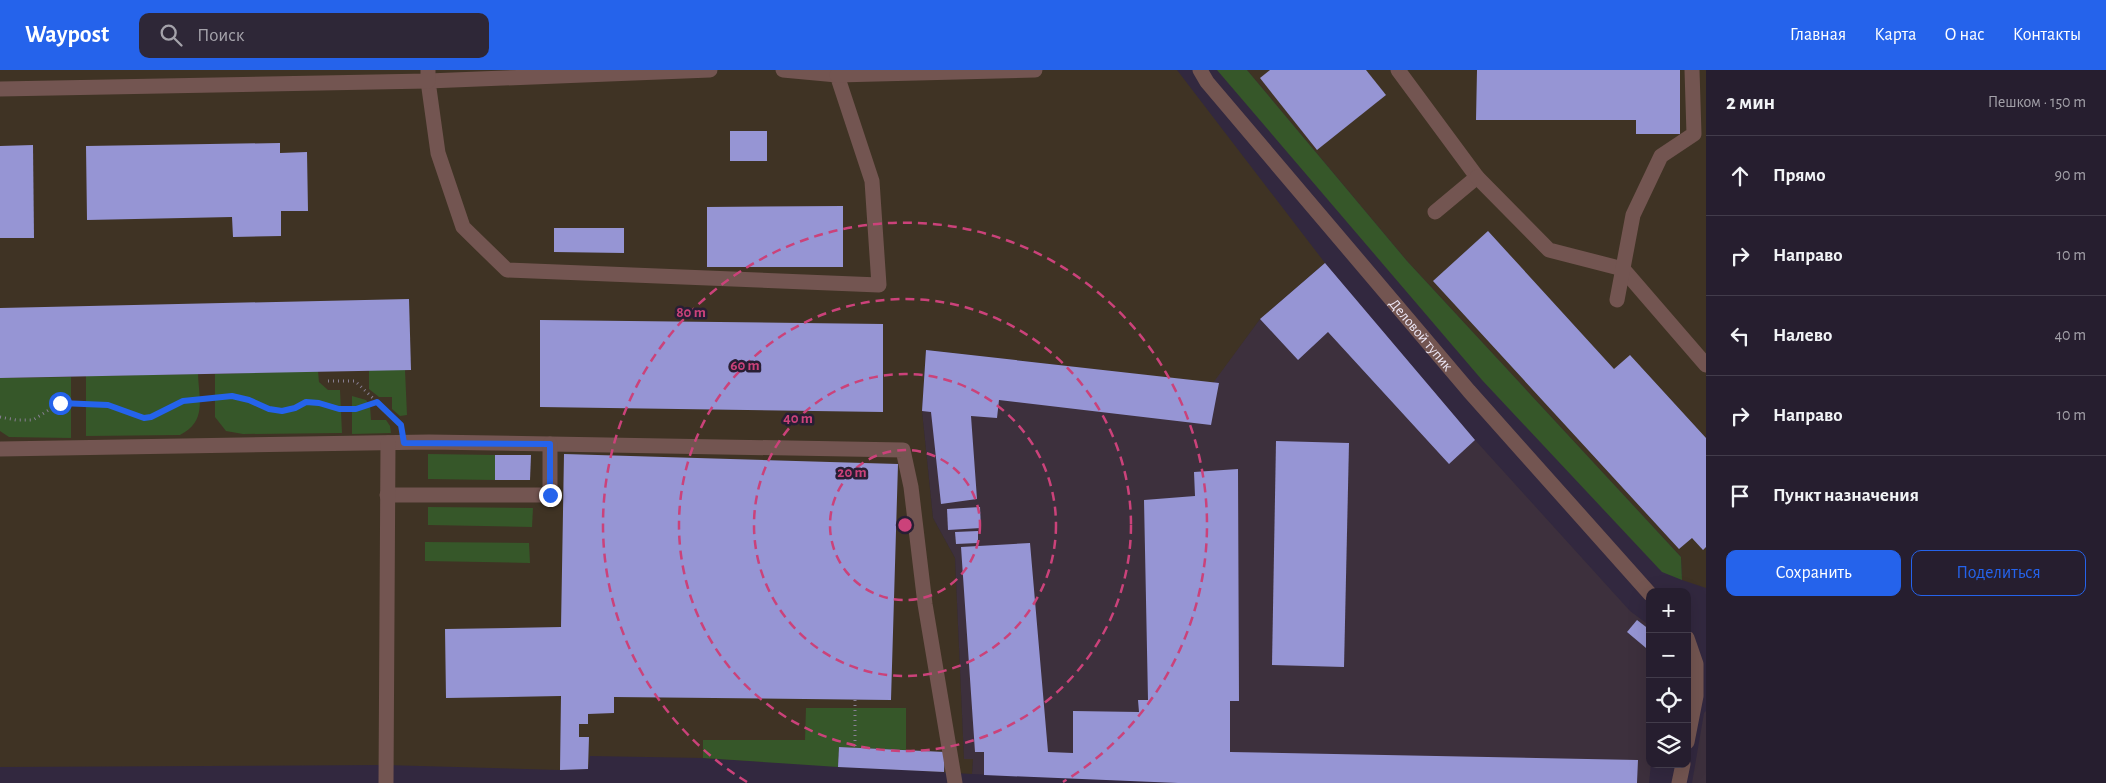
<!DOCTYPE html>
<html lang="ru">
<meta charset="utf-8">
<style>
body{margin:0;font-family:"Alegreya Sans",sans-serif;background:#2e2737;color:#f1f3f6}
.controls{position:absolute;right:15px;bottom:15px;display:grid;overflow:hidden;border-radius:10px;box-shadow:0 5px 20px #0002}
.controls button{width:45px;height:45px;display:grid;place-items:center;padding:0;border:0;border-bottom:1px solid #423c4b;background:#261e2f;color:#f1f3f6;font:25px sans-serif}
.stop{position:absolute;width:15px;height:15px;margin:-11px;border:4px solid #2563eb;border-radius:50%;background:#fff}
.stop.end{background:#2563eb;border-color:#fff;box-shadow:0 1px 5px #0008}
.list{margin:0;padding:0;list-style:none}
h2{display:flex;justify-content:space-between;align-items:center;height:65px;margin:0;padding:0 20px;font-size:21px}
h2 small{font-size:16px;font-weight:400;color:#a4a2aa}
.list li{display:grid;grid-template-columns:32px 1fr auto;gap:15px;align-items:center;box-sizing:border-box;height:80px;padding:0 20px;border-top:1px solid #423c4b}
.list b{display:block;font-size:19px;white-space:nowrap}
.list em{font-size:16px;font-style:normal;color:#a4a2aa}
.actions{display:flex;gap:10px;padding:15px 20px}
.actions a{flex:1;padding:11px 0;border:1px solid #2563eb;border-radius:10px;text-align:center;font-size:18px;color:#2563eb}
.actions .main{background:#2563eb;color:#fff}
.icon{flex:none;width:28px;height:28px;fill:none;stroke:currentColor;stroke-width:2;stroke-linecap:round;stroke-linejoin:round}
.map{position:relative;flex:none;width:1706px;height:713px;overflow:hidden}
header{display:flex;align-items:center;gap:30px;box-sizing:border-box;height:70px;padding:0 25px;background:#2563eb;color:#fff}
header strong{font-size:24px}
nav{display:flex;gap:28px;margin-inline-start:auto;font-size:18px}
.search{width:350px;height:45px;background:#2e2737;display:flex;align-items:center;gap:12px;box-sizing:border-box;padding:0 18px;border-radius:10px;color:#a4a2aa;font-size:19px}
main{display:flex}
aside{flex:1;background:#261e2f}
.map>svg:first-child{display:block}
.commercial{fill:#3d303d}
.industrial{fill:#3f3324}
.green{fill:#365729}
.building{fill:#9695d4}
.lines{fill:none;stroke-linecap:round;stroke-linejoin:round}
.path{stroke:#887f93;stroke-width:3;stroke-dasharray:1 4;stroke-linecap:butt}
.minor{stroke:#735551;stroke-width:15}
.route{stroke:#2563eb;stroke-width:6}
.ring{fill:none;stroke:#cb427a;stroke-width:2.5;stroke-dasharray:9 6}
.labels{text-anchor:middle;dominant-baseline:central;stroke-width:5;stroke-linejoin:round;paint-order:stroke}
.street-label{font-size:15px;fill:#eee8f7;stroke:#281e34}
.centre{fill:#cb427a;stroke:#281e34;stroke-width:2.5}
.ring-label{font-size:15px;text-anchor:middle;font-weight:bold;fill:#cb427a;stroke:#281e34;stroke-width:5;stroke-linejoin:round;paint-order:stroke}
</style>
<header>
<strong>Waypost</strong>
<div class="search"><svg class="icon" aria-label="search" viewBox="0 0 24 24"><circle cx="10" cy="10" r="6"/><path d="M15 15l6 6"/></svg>Поиск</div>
<nav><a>Главная</a><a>Карта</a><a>О нас</a><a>Контакты</a></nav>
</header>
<main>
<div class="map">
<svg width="1706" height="713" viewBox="0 0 1706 713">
<rect width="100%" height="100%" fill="#32283f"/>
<g class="commercial">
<polygon points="1325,193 1475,370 1630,541 1650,556 1651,694 1649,713 1178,713 972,704 973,689 964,690 955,488 933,448 922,341 926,280 1212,313 1260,249"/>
<polygon points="1706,641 1706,713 1692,713 1704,643"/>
</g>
<g class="industrial">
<polygon points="0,0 1177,0 1325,193 1260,249 1213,313 926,280 922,341 933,448 955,488 964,689 973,689 972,704 703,688 590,686 588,699 560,700 385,695 0,697"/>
<polygon points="1247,0 1706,0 1706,518 1682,510 1681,487 1407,191"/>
</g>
<g class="green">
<polygon points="1217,0 1247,0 1407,191 1681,487 1682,510 1662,502 1482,310"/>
<polygon points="369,300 405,300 407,345 400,346 392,339 392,327 379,327 369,319"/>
<polygon points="318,301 319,312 328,320 340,320 342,363 243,364 226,361 215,347 215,304"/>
<path d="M198 304C199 330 207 351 180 365L86 366V306Z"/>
<polygon points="71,307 71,368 9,367 0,361 0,308"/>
<polygon points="352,326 366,330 370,336 371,350 386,350 390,356 391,363 352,364"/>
<polygon points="428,384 495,385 495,410 428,409"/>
<polygon points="428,437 533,438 532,457 428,455"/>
<polygon points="425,472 529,473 530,493 425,491"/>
<polygon points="806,638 906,638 906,680 839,677 838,697 703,688 703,670 805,670"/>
</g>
<g class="building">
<polygon points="1270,0 1366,0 1386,25 1317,80 1260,8"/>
<polygon points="1477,0 1680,0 1680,64 1636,64 1636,50 1476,50"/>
<rect x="730" y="61" width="37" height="30"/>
<polygon points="280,73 280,83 307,82 308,141 281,141 281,166 233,167 232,147 87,150 86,76"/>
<polygon points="33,75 34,168 0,168 0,76"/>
<polygon points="843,136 843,197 707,197 707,137"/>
<polygon points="554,158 624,158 624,183 554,182"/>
<polygon points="1488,161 1614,299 1630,285 1706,368 1706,477 1703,480 1692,468 1679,479 1433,211"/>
<polygon points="1325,193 1475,370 1449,394 1328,262 1298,290 1260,249"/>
<polygon points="409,229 411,300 0,308 0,238"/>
<polygon points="540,250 883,254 883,342 540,337"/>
<polygon points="926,280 1219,313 1211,355 999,330 997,348 971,346 977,429 941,434 931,342 922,341"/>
<polygon points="1276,371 1349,373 1344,597 1272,595"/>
<polygon points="564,384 898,394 891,630 614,627 614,643 588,644 588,654 579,654 579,667 589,667 588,699 560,700 561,626 446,628 445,559 561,557"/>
<polygon points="495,385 531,385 530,410 495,410"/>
<polygon points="1238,399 1239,631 1230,631 1230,682 1638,690 1637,713 1178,713 984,705 984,682 975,682 961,477 1030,473 1048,682 1073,683 1073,641 1139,642 1138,630 1148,630 1144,430 1195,426 1194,402"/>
<polygon points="980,437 981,458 948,460 947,439"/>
<polygon points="978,461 978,473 956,474 955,462"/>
<polygon points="1637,550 1650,560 1650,573 1646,578 1627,562"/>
<polygon points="839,677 945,682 944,702 838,697"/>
</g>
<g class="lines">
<g class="path">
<polyline points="328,311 355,311 397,351"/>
<polyline points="0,347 16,350 33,350 60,333 108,335 144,348 151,347 183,331 232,326 249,329 269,339 282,341 295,339 306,332 319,333 339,339 355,339 377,332"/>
<polyline points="855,630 855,678"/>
</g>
<g class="minor">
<polyline points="710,0 428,11 438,83 463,157 507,200 879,215 872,111 837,5 783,0"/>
<path id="s1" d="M1200 0 1207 12 1469 321 1650 524"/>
<polyline points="1398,0 1477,107 1435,142"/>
<polyline points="837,5 1035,0"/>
<polyline points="0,19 428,11 428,0"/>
<polyline points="1477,107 1549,180 1623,199 1706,295"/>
<polyline points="1617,230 1633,145 1661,86 1694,64 1692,0"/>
<polyline points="0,379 429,372 903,380 911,417 925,534 955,713"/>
<polyline points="387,425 550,425 550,374"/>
<polyline points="1687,568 1696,594 1696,626 1687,672"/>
<polyline points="386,713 388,373"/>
<polyline points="1679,713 1683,694"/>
</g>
</g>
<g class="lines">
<polyline class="route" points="60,333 108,335 144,348 151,347 183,331 232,326 249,330 269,339 282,341 295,338 306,332 319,333 339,339 356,339 377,332 401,355 404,373 550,374 550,425"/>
</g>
<g class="ring">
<circle cx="905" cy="455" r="75"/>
<circle cx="905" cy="455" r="151"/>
<circle cx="905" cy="455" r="226"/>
<path d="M747 712A302 302 0 1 1 1063 712"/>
</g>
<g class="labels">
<g class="street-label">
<text stroke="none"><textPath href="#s1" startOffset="345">Деловой тупик</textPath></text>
</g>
</g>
<circle cx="905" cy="455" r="8" class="centre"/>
<g class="ring-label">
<text x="691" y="247">80 m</text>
<text x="745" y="300">60 m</text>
<text x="798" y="353">40 m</text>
<text x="852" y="407">20 m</text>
</g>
</svg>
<div class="controls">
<button>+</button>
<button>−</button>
<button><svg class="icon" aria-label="locate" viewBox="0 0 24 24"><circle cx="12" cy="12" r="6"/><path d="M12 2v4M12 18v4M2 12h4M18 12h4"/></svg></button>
<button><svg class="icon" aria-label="layers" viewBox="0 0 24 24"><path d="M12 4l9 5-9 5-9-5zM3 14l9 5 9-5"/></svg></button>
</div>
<div class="stop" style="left:60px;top:333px"></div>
<div class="stop end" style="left:550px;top:425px"></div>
</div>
<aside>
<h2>2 мин<small>Пешком · 150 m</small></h2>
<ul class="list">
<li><svg class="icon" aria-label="ahead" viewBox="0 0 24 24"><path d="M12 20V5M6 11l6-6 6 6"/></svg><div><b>Прямо</b></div><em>90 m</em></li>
<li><svg class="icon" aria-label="right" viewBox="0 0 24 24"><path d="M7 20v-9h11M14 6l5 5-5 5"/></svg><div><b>Направо</b></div><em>10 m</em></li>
<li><svg class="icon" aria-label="left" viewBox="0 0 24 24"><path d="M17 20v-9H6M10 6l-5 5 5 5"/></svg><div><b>Налево</b></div><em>40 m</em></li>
<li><svg class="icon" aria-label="right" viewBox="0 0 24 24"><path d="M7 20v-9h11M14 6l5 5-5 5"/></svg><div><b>Направо</b></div><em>10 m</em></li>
<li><svg class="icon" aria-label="arrive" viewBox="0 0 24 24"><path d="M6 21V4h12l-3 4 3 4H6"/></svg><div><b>Пункт назначения</b></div></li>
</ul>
<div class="actions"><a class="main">Сохранить</a><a>Поделиться</a></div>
</aside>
</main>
